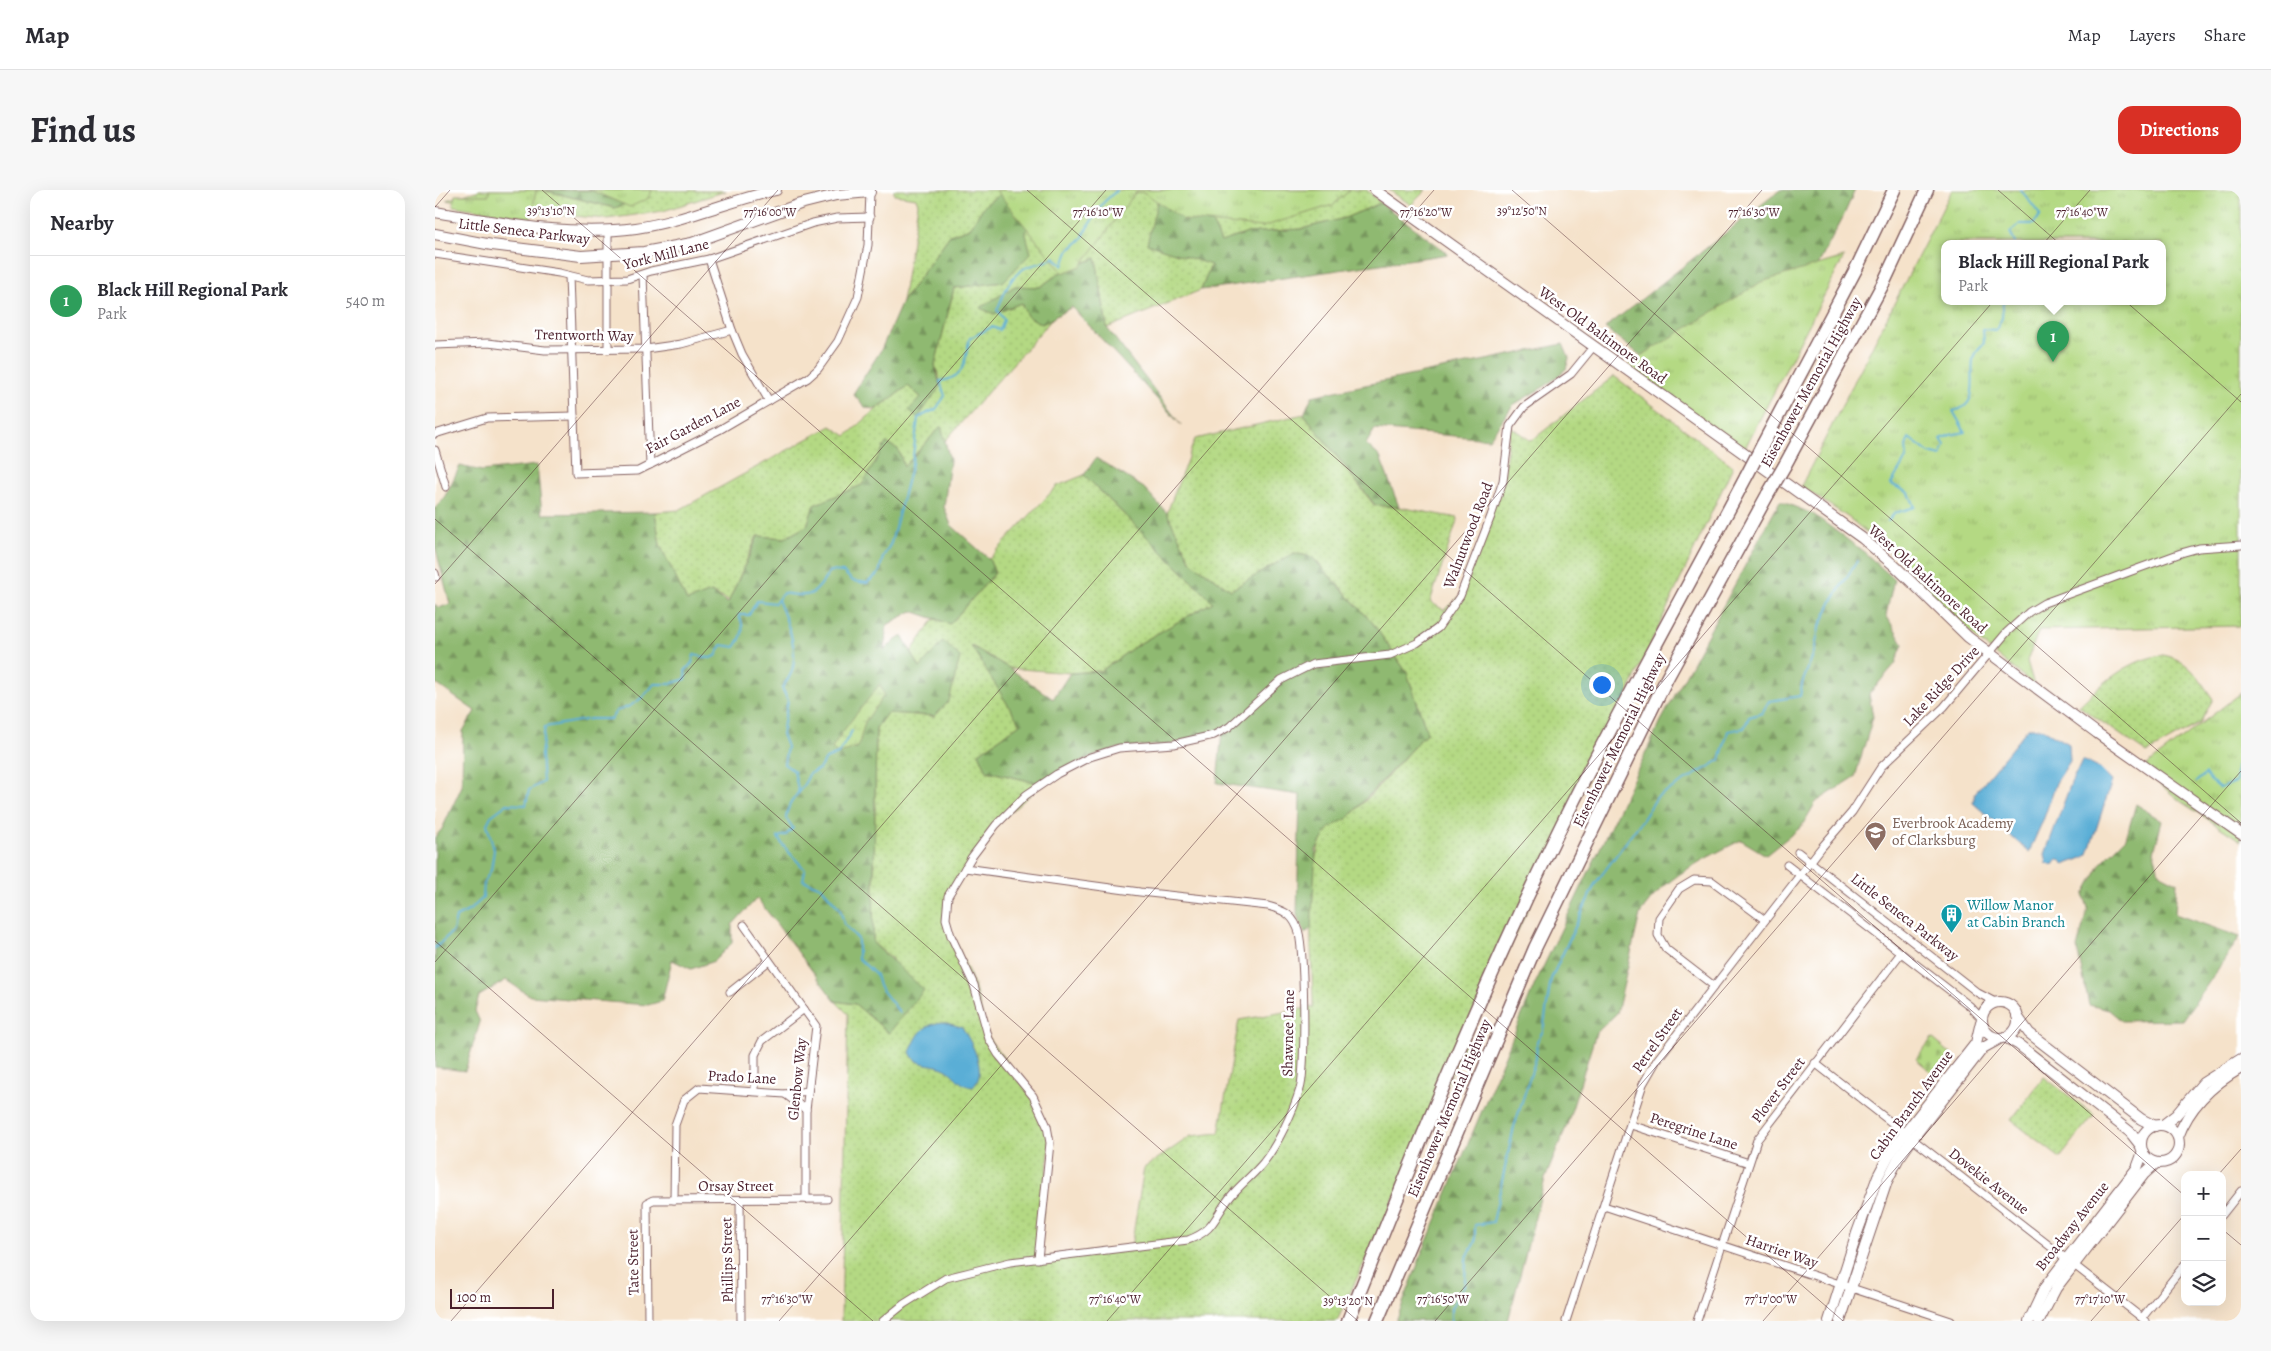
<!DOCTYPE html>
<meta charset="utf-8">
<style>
body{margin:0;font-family:Alegreya,serif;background:#f7f7f7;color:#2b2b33}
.controls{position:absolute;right:15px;bottom:15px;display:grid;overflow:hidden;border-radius:10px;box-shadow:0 5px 20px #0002}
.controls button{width:45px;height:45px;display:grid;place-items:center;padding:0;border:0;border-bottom:1px solid #e1e1e2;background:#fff;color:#2b2b33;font:25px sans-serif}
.scale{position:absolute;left:15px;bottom:12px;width:104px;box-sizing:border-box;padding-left:5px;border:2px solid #4a1f2b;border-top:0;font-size:14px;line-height:18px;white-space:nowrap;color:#4a1f2b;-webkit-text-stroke:4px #fff;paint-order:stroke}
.you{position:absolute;left:1166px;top:494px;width:18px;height:18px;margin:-12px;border:4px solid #fff;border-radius:50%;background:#1a73e8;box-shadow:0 0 0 8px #1a73e833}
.badge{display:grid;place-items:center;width:32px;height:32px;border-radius:50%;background:#d93025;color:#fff;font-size:16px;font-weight:700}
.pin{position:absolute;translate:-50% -41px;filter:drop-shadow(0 1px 2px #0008)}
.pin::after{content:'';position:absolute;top:26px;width:18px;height:15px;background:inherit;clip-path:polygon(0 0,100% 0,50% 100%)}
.popup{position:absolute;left:1506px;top:50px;width:225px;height:65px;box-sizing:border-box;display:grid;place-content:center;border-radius:10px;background:#fff;filter:drop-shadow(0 1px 4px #0005);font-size:16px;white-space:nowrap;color:#7c7c81}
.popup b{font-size:19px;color:#2b2b33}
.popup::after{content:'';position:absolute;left:50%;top:100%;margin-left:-10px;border:10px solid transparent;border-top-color:#fff}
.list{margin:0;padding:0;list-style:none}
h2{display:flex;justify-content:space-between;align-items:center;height:65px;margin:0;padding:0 20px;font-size:21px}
h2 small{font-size:16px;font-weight:400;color:#7c7c81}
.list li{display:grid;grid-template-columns:32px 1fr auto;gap:15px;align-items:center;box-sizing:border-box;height:90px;padding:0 20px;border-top:1px solid #e1e1e2}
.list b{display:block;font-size:19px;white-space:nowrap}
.list p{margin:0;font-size:16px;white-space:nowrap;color:#7c7c81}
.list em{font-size:16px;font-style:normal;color:#7c7c81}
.icon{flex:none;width:28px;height:28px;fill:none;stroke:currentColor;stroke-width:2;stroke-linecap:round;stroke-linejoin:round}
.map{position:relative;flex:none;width:1806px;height:1131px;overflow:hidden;border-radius:15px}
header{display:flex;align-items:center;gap:30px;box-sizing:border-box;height:70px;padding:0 25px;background:#fff;border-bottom:1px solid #e1e1e2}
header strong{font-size:24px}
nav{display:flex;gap:28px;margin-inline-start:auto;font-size:18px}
.intro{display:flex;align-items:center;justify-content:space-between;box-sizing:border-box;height:120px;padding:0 30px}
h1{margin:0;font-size:35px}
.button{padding:12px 22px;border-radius:15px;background:#d93025;color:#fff;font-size:18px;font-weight:700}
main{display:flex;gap:30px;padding:0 30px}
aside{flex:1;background:#fff;border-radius:15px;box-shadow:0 5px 20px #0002}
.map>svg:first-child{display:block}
.grass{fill:url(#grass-dots);stroke:#7f7c57}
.forest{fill:url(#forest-firs);stroke:#6c6c4e}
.wetland{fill:url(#wetland-marsh);stroke:#7f7c57}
.cemetery{fill:url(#cemetery-stones);stroke:#7f7c57}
.park{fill:url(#park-tufts);stroke:#7f7c57;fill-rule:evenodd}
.water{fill:#5aaed6;stroke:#526680}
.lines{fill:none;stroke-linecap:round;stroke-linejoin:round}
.stream{stroke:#5aaed6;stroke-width:2}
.street-casing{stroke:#866363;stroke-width:9}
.secondary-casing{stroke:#866363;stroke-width:12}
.highway-casing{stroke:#866363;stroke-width:15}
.street{stroke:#fff;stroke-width:7}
.secondary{stroke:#fff;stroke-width:10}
.highway{stroke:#fff;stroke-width:12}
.highway-bridge-casing{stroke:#866363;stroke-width:15;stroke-linecap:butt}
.highway-bridge{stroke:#fff;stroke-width:12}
.ticks{fill:none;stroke:#4a1f2b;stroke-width:1;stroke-opacity:0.45}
.labels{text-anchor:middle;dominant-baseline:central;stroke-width:5;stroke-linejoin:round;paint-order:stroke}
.street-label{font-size:15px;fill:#4a1f2b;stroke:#fff}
.education-label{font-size:15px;fill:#785e54;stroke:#fff;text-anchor:start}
.culture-label{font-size:15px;fill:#0d838f;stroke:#fff;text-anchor:start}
.ticks-label{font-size:12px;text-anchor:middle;fill:#4a1f2b;stroke:#fff;stroke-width:5;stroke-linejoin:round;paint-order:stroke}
</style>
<header>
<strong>Map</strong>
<nav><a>Map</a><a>Layers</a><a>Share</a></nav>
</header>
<div class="intro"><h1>Find us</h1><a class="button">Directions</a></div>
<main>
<aside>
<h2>Nearby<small></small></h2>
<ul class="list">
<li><span class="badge" style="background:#2e9e5b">1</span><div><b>Black Hill Regional Park</b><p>Park</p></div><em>540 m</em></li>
</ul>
</aside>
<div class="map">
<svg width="1806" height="1131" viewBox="0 0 1806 1131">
<defs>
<pattern id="grass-dots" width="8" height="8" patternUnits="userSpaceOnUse" patternTransform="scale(1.25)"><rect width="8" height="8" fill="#b4d983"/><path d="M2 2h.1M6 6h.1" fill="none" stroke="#9cba71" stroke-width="1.8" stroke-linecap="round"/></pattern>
<pattern id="forest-firs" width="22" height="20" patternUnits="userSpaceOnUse" patternTransform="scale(1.25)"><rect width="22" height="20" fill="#8fb971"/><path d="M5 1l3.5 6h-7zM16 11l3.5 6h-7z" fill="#77965d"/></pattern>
<pattern id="wetland-marsh" width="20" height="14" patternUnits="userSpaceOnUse" patternTransform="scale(1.25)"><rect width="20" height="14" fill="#b4d983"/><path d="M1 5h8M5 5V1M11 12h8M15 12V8" fill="none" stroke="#9cba71"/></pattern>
<pattern id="cemetery-stones" width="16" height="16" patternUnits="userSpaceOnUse" patternTransform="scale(1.25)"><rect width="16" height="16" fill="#b4d983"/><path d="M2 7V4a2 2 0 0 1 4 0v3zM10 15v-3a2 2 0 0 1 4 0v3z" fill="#9cba71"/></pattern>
<pattern id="park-tufts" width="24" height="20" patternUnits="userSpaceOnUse" patternTransform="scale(1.25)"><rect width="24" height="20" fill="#b4d983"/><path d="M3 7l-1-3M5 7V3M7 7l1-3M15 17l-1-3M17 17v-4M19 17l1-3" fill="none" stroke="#9cba71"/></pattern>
</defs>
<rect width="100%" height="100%" fill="#fff"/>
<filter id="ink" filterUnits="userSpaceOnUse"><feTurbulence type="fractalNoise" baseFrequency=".02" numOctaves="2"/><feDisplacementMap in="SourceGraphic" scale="10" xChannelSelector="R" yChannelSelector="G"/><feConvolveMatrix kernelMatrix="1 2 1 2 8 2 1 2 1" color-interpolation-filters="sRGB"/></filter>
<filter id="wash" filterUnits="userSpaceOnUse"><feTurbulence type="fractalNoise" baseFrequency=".0096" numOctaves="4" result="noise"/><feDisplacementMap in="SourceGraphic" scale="20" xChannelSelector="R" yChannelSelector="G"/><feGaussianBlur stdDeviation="1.12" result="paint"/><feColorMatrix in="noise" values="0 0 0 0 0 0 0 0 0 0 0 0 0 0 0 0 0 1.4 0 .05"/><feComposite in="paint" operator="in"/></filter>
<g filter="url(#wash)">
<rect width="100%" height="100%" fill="#f5e2ca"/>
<g class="grass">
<polygon points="45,0 108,0 180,18 211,0 291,1 228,21 172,29 81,21 11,10"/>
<polygon points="458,0 570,0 549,16 535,38 515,45 467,112 483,14 481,8 460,5"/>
<polygon points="675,0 725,0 776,75 766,100 672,138 661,68 626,82 605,97 580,96 546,118 559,124 586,113 607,134 618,128 510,251 506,236 469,277 451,254 427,295 379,315 372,336 350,348 322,346 294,411 276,402 252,412 225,355 220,322 244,320 396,236 411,246 443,218 473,196 486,207 505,191 500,175 519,98 568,92 590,41 605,30"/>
<polygon points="776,0 932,0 946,13 910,28 866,39 813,43 786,52 775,28"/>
<polygon points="954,0 991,0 976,15"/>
<path d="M1179 186 1298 276 902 1131H406L413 824 400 811 420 814 454 843 457 769 438 753 441 538 452 523 500 526 485 478 476 462 499 429 515 434 560 383 554 369 622 296 649 285 778 412 702 455 666 481 635 483 574 478 537 456 585 534 544 563 552 581 607 594 561 635 513 706 511 729 539 795 554 849 598 906 615 953 603 1068 696 1057 709 978 756 946 784 943 804 830 878 817C878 775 867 672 892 640 897 633 909 632 915 626 942 600 966 570 992 542L972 483 937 432 877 367 859 363 796 400 756 372 732 323 760 249 869 224 939 315 964 317 1023 328 995 412 1009 420 1025 406 1068 291 1075 236 1096 251Z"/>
<path d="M1728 465C1755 470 1763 488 1778 509L1765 533 1712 563 1644 516C1667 493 1695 469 1728 465Z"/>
<polygon points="1609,887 1659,925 1625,968 1576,930"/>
</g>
<g class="forest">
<polygon points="108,0 211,0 207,8 180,18"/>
<polygon points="570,0 605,30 590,41 596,63 568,92 519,98 500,175 505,196 483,228 474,220 486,207 473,196 441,219 431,218 418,204 446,160 467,112 515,45 535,38 549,16"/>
<polygon points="725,0 776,0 775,28 786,52 813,43 866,39 910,28 946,13 1014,64 766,100 776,75 712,54"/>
<polygon points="1345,0 1420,0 1408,27 1299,237 1170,138"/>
<polygon points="661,68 672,138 746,235 637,117 607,134 592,126 586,113 559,124 545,118 580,96 605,97 626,82"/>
<polygon points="1128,154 1134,168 1131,179 1112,195 1078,215 1054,249 940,239 931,254 945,267 964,317 940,315 869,224 877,206"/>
<polygon points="506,236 515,270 509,317 516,335 554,369 560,383 515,434 477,421 452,435 449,460 467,445 485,478 508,451 525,467 514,511 500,526 452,523 441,538 438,753 489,800 454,843 420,814 400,811 322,708 297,735 297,753 279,771 256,779 237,770 227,811 213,815 95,806 71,790 44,806 40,821 45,832 30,881 0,877 0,647 7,639 27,596 28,541 40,521 0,493 0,414 4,418 15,414 0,356 0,319 10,306 25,276 47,281 102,275 107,324 220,322 225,355 252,411 276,402 293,413 323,346 350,348 372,336 379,315 427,295 451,253 463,259 469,277"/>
<polygon points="661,268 709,298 732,323 756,372 796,400 859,363 877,367 937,432 972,483 992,542 913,628 893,639 881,660 876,738 870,744 862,725 865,605 782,593 787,541 739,554 684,558 655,567 607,594 552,581 544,563 585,534 536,456 574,478 618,509 635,483 666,481 702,455 778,412 649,285"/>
<path d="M1345 311 1378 324 1429 362 1459 389 1451 425 1468 454 1460 474 1434 504 1438 527 1420 587 1381 612 1366 637 1331 665 1306 650C1268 670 1230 686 1205 724L1182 823 1161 843 1132 935 1110 989 1073 1131H961L988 1061 1100 794 1226 531Z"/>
<polygon points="1701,614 1727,631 1719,662 1724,683 1742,692 1740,724 1805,747 1748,830 1687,831 1674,820 1654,815 1642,758 1653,718 1649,705 1666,673 1691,648"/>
</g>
<path class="wetland" d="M445 494 449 505 430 532 423 557 403 564 397 558C411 535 429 515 445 494Z"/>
<polygon class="cemetery" points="1497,848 1516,864 1500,885 1481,869"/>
<g class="park">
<polygon points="54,0 217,0 214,8 195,17 155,0 101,0 96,28 18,16 20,5 54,5"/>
<polygon points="561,0 915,0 898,15 827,37 749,30 710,3 701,2 646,76 628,83"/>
<path d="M1517 0H1806V436L1604 440 1592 471 1599 495 1542 449 1459 365 1414 328 1366 296ZM1509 53H1727V111H1509Z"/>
<polygon points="1409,67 1309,260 1193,174 1326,92"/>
<polygon points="1806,503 1806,651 1745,611 1707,579"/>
</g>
<g class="water">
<polygon points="1593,538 1606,538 1634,554 1635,571 1621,593 1609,628 1594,662 1538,613 1540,603"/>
<path d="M1647 570 1664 578 1677 591 1653 664C1646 671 1638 670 1630 675L1623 668 1618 675 1612 674 1610 664 1636 593Z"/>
<path d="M507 832 527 837C536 852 554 882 538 897 525 896 522 887 512 880 499 872 481 878 475 862 483 844 487 835 507 832Z"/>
</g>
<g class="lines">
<g class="stream">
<polyline points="1580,53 1575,42 1585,34 1599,34 1605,25 1586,0"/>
<path d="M1453 331 1460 323 1480 317 1474 303 1456 294 1472 267 1471 256 1474 248 1494 263 1506 266 1510 255 1506 249 1515 245 1530 242 1518 221C1548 216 1533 183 1539 165 1541 161 1546 156 1549 153L1548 139 1561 140 1567 128 1568 112 1570 111"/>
<path d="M343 410C352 431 364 458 357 481 355 487 350 493 347 498L353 510 347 544 352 557 349 574 359 581 364 603"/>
<path d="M417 541 403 564 391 569 384 579 374 584C368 602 352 610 351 628L358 638 351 645 343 647C349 660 361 668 370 680L368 690 386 697 405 719 409 734 423 749V768L441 785 444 796 465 823"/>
<polyline points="1761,592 1770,584 1776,591 1785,598 1801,592 1801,577 1806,578"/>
<path d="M0 758 18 741 21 727 35 720 48 708 49 692 56 680 59 660 52 634 56 626 72 614 91 615 94 600 108 592 106 565 110 537 155 529H176L181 521C198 517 209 508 219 494H234L251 489 250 481 257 473 259 465 275 468 281 466 287 455 300 457C308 446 310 438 304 425H314L322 411 340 413 348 403C378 408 379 406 395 381L408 382 418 391 432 393 444 383 448 367 456 353 477 273 483 228 501 219 510 206 505 191C533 187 528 171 535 148L557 137 565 140 569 130 562 120C570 103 573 88 590 78 599 73 608 75 619 67L628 76 633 61 647 49 652 38 668 13 682 0"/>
<polyline points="1016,1131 1016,1118 1030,1094 1031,1069 1040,1052 1040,1035 1058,1032 1079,937 1101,868 1102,851 1108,841 1116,789 1160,694 1208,629 1222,607 1285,570 1293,541 1309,538 1314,527 1327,523 1334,511 1365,506 1367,494 1379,462 1384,438 1397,411 1422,371"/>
</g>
</g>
</g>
<g filter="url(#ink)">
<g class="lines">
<defs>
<g id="street">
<polyline points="173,40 173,160"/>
<polyline points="0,64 124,83 153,90 192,89 216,81 274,69 378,33 402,28 435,27"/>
<polyline points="274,69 297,140 307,164 334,211"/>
<polyline points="208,85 215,275"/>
<polyline points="134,86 141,283 203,281 284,240 373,188 383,179 403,151 423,107 433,55 435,2"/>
<polyline points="0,155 53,153 110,160 211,159 246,154 297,140"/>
<polyline points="0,244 52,228 139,226"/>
<polyline points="0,260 11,297"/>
<polyline points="0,383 1,387"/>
<polyline points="1363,662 1543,803 1560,812"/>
<polyline points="1352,675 1535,816 1546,828"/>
<polyline points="309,735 381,836 371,920 371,1009"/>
<polyline points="1279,796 1231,759 1223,745 1224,728 1244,699 1259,690 1277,691 1330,730"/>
<polyline points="295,802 334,771"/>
<polyline points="1380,873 1711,1131"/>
<polyline points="320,901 320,865 327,851 369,819"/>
<polyline points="371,920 350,904 373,901"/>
<polyline points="1196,935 1314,973"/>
<polyline points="239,1010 240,935 249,910 264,898 350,904"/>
<polyline points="305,1010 306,1131"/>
<polyline points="1169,1016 1516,1131"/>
<polyline points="1787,1025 1806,1001"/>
<polyline points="603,1069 615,953 612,936 598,906 563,864 554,849 539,795 516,746 511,729 513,706 536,668 561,635 591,605 622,584 655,567 684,558 739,554 779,545 794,537 846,490 878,474 955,465 982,453 1003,438 1025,406 1056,326 1068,291 1075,236 1089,217 1136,184 1158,157"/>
<polyline points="1707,1128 1750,1074"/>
<polyline points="213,1131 212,1013 218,1010 392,1009"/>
<path d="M448 1131 469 1114 511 1088 575 1072 753 1050C781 1040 779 1026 796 1006 806 994 818 985 828 973 843 954 858 922 865 899 871 881 870 752 862 737 856 723 847 720 833 716L705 702 530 678"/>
<polyline points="1131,1131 1208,894 1222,870 1386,658 1417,622 1446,577 1509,517 1572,442 1594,422 1609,413 1746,363 1764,358 1806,355"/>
<polyline points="1262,1131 1322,950 1466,763"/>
</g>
<g id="secondary">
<polyline points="940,0 1427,348 1461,377 1533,447 1662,543 1806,644"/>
<path d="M0 22C67 33 133 47 201 38 249 31 294 11 341 0"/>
<polyline points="0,44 57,55 146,66 209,62 257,53 365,14 401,5 435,2 435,0"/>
<circle cx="1565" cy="830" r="18"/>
<polyline points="1582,826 1594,843 1706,929 1720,936"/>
<polyline points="1570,847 1584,855 1695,942 1706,956"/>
<circle cx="1725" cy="954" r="19"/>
<polyline points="1728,935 1741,925 1768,893 1806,869"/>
<path d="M1743 947C1754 917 1778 894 1806 878"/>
<polyline points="1394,1131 1422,1043 1443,986 1454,965 1470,943 1541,853 1546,832"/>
<polyline points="1405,1131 1452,991 1463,969 1478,948 1548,858 1566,848"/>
<polyline points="1594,1131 1610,1097 1702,978 1708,962"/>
<polyline points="1604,1131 1621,1098 1709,984 1721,973"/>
</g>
<g id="highway">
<polyline points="1327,256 1422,77 1459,0"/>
<polyline points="1350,275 1449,92 1492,0"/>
<path d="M913 1131C983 955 1054 779 1139 610 1194 501 1254 395 1311 287"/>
<polyline points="942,1131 1100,758 1232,488 1333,304"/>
</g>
</defs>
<use href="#street" class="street-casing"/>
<use href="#secondary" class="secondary-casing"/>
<use href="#highway" class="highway-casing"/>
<use href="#street" class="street"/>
<use href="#secondary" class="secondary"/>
<use href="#highway" class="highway"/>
<defs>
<g id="highway-bridge">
<polyline points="1311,287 1327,256"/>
<polyline points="1333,304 1350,275"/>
</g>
</defs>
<use href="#highway-bridge" class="highway-bridge-casing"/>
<use href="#highway-bridge" class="highway-bridge"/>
</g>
</g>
<path class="ticks" d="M107 0 1408 1131M592 0 1750 1006M1077 0 1806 633M1563 0 1806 212M0 17 15 0M0 329 923 1131M0 394 343 0M0 751 438 1131M0 772 671 0M1783 985 1806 959M1787 1039 1806 1055M16 1131 999 0M344 1131 1327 0M672 1131 1655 0M1000 1131 1806 204M1328 1131 1806 581M1656 1131 1750 1024"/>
<defs>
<symbol id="school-pin" viewBox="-11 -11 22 30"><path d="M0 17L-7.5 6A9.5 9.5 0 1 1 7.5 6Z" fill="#8d6e63" stroke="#fff"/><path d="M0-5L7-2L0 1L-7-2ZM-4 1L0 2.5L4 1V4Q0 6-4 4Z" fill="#fff"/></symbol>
<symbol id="building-pin" viewBox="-11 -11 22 30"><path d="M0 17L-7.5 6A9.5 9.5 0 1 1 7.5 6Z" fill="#0f9aa8" stroke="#fff"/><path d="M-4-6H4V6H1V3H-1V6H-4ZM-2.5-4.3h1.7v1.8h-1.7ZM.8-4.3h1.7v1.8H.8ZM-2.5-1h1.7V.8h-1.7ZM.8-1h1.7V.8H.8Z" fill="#fff"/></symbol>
</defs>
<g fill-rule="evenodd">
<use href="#school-pin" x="1428" y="630" width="25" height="34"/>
<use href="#building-pin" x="1504" y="712" width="25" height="34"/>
</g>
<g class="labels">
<g class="street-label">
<text transform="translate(89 41) rotate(7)">Little Seneca Parkway</text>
<text transform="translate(231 64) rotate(-14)">York Mill Lane</text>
<text transform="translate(149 145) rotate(1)">Trentworth Way</text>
<text transform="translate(1168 145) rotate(36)">West Old Baltimore Road</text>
<text transform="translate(1376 192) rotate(-61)">Eisenhower Memorial Highway</text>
<text transform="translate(258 235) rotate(-28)">Fair Garden Lane</text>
<text transform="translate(1033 345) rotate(-69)">Walnutwood Road</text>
<text transform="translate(1493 389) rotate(42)">West Old Baltimore Road</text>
<text transform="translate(1506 496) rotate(-47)">Lake Ridge Drive</text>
<text transform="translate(1184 550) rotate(-64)">Eisenhower Memorial Highway</text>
<text transform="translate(1470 727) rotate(38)">Little Seneca Parkway</text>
<text transform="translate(853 843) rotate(-89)">Shawnee Lane</text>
<text transform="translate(1222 850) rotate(-55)">Petrel Street</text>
<text transform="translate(307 887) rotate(3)">Prado Lane</text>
<text transform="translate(362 889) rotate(-84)">Glenbow Way</text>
<text transform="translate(1343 900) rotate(-53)">Plover Street</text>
<text transform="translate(1476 915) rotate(-54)">Cabin Branch Avenue</text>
<text transform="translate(1014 918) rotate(-67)">Eisenhower Memorial Highway</text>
<text transform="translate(1259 941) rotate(18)">Peregrine Lane</text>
<text transform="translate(1554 991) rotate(38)">Dovekie Avenue</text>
<text x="301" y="996">Orsay Street</text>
<text transform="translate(1637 1036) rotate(-52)">Broadway Avenue</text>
<text transform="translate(1347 1061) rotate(19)">Harrier Way</text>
<text transform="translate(292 1070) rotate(-91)">Phillips Street</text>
<text transform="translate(198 1072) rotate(-91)">Tate Street</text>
</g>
<g class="education-label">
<text x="1457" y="633">Everbrook Academy<tspan x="1457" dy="17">of Clarksburg</tspan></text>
</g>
<g class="culture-label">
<text x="1532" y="715">Willow Manor<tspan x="1532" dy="17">at Cabin Branch</tspan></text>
</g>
</g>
<g class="ticks-label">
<text x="116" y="25">39°13'10"N</text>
<text x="1087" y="25">39°12'50"N</text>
<text x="335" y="26">77°16'00"W</text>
<text x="663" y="26">77°16'10"W</text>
<text x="991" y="26">77°16'20"W</text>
<text x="1319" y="26">77°16'30"W</text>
<text x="1647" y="26">77°16'40"W</text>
<text x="352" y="1113">77°16'30"W</text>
<text x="680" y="1113">77°16'40"W</text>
<text x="1008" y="1113">77°16'50"W</text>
<text x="1336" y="1113">77°17'00"W</text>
<text x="1665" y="1113">77°17'10"W</text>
<text x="913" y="1115">39°13'20"N</text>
</g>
</svg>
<div class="controls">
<button>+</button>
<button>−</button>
<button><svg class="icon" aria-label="layers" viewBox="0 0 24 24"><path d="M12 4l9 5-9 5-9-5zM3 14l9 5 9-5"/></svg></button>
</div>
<div class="scale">100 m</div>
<div class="you"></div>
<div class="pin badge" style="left:1618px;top:172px;background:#2e9e5b">1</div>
<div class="popup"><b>Black Hill Regional Park</b>Park</div>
</div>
</main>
